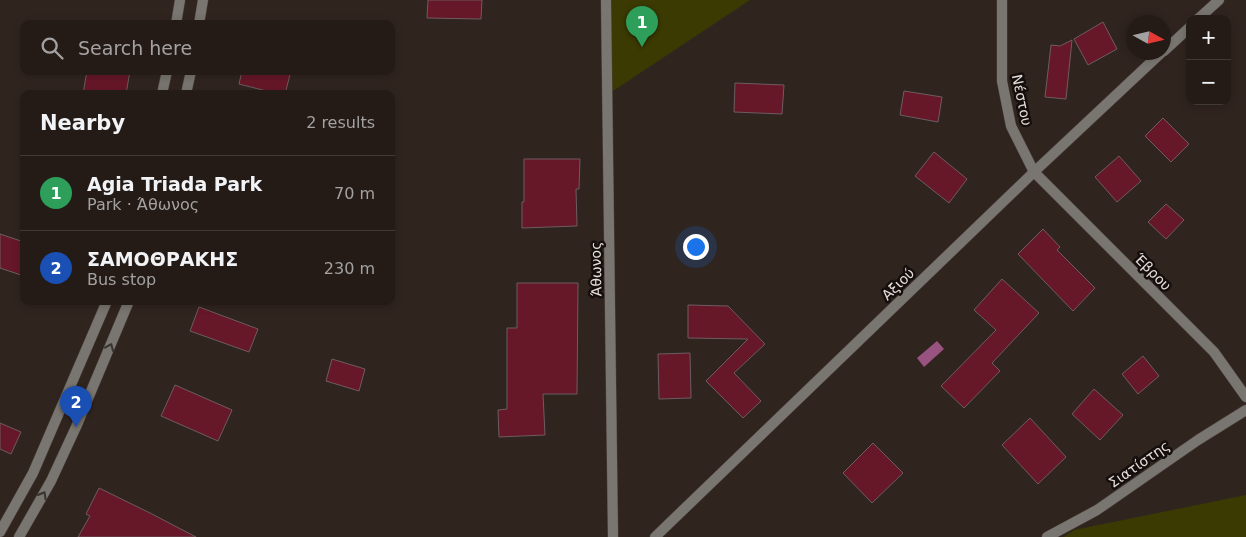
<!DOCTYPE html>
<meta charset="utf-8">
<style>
body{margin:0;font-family:"DejaVu Sans",sans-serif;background:#2c2420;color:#f1f3f6}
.controls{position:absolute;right:15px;top:15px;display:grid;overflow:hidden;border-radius:10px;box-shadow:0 2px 8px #0003}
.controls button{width:45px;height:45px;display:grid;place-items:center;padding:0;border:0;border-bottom:1px solid #413936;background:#241b17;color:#f1f3f6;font:25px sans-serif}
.compass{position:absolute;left:1126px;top:15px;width:45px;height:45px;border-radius:50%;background:#241b17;box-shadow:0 2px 8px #0003;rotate:98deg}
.you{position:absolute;left:695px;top:246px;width:18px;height:18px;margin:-12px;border:4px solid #fff;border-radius:50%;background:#1a73e8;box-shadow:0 0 0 8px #1a73e833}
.badge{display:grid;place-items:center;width:32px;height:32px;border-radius:50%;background:#7bbef8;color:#fff;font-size:16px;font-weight:700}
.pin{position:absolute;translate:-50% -41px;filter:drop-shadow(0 1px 2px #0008)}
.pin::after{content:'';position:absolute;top:26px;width:18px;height:15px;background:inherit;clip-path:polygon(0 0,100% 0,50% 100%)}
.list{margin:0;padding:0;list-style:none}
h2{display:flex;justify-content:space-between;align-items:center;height:65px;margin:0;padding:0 20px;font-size:21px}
h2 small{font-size:16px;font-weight:400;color:#a3a1a1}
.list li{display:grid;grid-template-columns:32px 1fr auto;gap:15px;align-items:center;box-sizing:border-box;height:75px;padding:0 20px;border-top:1px solid #413936}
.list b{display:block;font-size:19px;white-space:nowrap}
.list p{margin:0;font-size:16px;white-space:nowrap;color:#a3a1a1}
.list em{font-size:16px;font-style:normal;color:#a3a1a1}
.icon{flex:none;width:28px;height:28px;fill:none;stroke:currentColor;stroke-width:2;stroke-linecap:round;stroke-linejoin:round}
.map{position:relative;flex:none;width:1246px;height:537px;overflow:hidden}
.search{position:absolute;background:#241b17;box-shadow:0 2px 8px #0003;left:20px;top:20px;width:375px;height:55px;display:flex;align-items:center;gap:12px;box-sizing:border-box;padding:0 18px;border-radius:10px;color:#a3a1a1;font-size:19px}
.panel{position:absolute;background:#241b17;box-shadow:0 2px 8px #0003;left:20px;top:90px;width:375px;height:215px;border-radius:10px}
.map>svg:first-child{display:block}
.green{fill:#3b3a03}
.water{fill:#995381}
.building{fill:#661728;stroke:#6d5d5f}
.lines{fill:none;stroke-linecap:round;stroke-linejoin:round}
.minor-casing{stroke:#4d423d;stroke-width:11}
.tertiary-casing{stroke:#4d423d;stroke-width:11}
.minor{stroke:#797570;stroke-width:10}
.tertiary{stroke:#797570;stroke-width:10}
.oneway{stroke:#373330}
.labels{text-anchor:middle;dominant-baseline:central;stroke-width:5;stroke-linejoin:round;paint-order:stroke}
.street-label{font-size:14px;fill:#e7dedb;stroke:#140f0d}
</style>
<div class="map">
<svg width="1246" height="537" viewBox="0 0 1246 537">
<rect width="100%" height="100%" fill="#30241f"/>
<g class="green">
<polygon points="606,0 750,0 607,95"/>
<polygon points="1246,495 1246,537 1064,537 1074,530"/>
</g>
<polygon class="water" points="937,341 944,349 924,367 917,358"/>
<g class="building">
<polygon points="428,0 482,0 481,19 427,18"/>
<polygon points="1103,22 1117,49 1088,65 1074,39"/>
<polygon points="1072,40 1066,99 1045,97 1051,45 1060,46"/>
<polygon points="87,71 130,71 126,94 83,94"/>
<polygon points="242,71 291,71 285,94 278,94 239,84"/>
<polygon points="735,83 784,85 782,114 734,112"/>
<polygon points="904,91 942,97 938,122 900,115"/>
<polygon points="1163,118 1189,144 1171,162 1145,136"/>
<polygon points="934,152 967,179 949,203 915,176"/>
<polygon points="1119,156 1141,181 1117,202 1095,177"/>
<polygon points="524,159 580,159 579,189 576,189 577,226 522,228 522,202 524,202"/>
<polygon points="1166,204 1184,220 1166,239 1148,222"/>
<polygon points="1043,229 1060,247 1057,250 1095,288 1073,311 1018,254"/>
<polygon points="0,234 24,242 24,276 0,268"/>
<polygon points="1002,279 1039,313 992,363 1000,371 964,408 941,386 996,330 974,310"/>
<polygon points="517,283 578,283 577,394 543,394 545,435 499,437 498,410 507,409 507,328 517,328"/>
<polygon points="688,305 728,306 765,344 734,373 761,401 743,418 706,381 748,339 688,338"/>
<polygon points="199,307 258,329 249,352 190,331"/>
<polygon points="690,353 691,398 659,399 658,354"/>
<polygon points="1143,356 1159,376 1138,394 1122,374"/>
<polygon points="332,359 365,369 359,391 326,381"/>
<polygon points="175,385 232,410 218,441 161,416"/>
<polygon points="1094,389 1123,415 1100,440 1072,414"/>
<polygon points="1030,418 1066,457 1038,484 1002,445"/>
<polygon points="0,423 21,432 11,454 0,449"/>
<polygon points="873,443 903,473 872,503 843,473"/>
<polygon points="99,488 150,513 196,537 78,537 90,516 86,514"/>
</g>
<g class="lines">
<defs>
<g id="minor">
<polyline points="606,0 613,537"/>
<polyline points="1002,0 1002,81 1011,126 1034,172 1214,352 1246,397"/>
<polyline points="1198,19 1219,0"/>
<polyline points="1164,51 1190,27"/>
<polyline points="655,537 1034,172 1162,52"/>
<polyline points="1047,537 1097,510 1198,440 1246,410"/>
</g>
<g id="tertiary">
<polyline points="176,24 180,0"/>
<polyline points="199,24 203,0"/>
<polyline points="162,94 167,71"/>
<polyline points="186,94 191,71"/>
<polyline points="0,532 33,473 107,301"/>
<polyline points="19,537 51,481 76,427 129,301"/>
</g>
</defs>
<use href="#minor" class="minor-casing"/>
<use href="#tertiary" class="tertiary-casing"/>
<use href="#minor" class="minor"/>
<use href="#tertiary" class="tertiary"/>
</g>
<defs><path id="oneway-chevron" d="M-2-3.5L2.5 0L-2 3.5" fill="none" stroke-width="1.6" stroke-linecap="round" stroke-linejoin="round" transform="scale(1.25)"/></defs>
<g class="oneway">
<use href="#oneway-chevron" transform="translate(110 347) rotate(-67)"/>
<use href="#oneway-chevron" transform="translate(43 495) rotate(-60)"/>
</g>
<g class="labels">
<g class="street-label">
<text transform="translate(1022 100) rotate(78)">Νέστου</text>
<text transform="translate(596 269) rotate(-91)">Άθωνος</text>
<text transform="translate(1153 272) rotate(45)">Έβρου</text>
<text transform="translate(898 284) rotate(-44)">Αξιού</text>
<text transform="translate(1139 464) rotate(-35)">Σιατίστης</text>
</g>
</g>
</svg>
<div class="controls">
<button>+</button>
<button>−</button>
</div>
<svg class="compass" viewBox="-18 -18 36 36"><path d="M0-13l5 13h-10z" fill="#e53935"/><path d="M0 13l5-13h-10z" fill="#a3a1a1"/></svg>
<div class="you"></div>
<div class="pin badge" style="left:642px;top:47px;background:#2e9e5b">1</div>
<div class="pin badge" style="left:76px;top:427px;background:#1a4fb4">2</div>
<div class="search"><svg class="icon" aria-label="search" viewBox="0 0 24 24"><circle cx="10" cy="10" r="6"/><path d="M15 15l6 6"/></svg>Search here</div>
<section class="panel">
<h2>Nearby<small>2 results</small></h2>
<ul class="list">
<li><span class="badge" style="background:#2e9e5b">1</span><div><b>Agia Triada Park</b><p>Park · Άθωνος</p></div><em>70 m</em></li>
<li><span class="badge" style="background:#1a4fb4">2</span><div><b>ΣΑΜΟΘΡΑΚΗΣ</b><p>Bus stop</p></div><em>230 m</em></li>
</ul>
</section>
</div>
